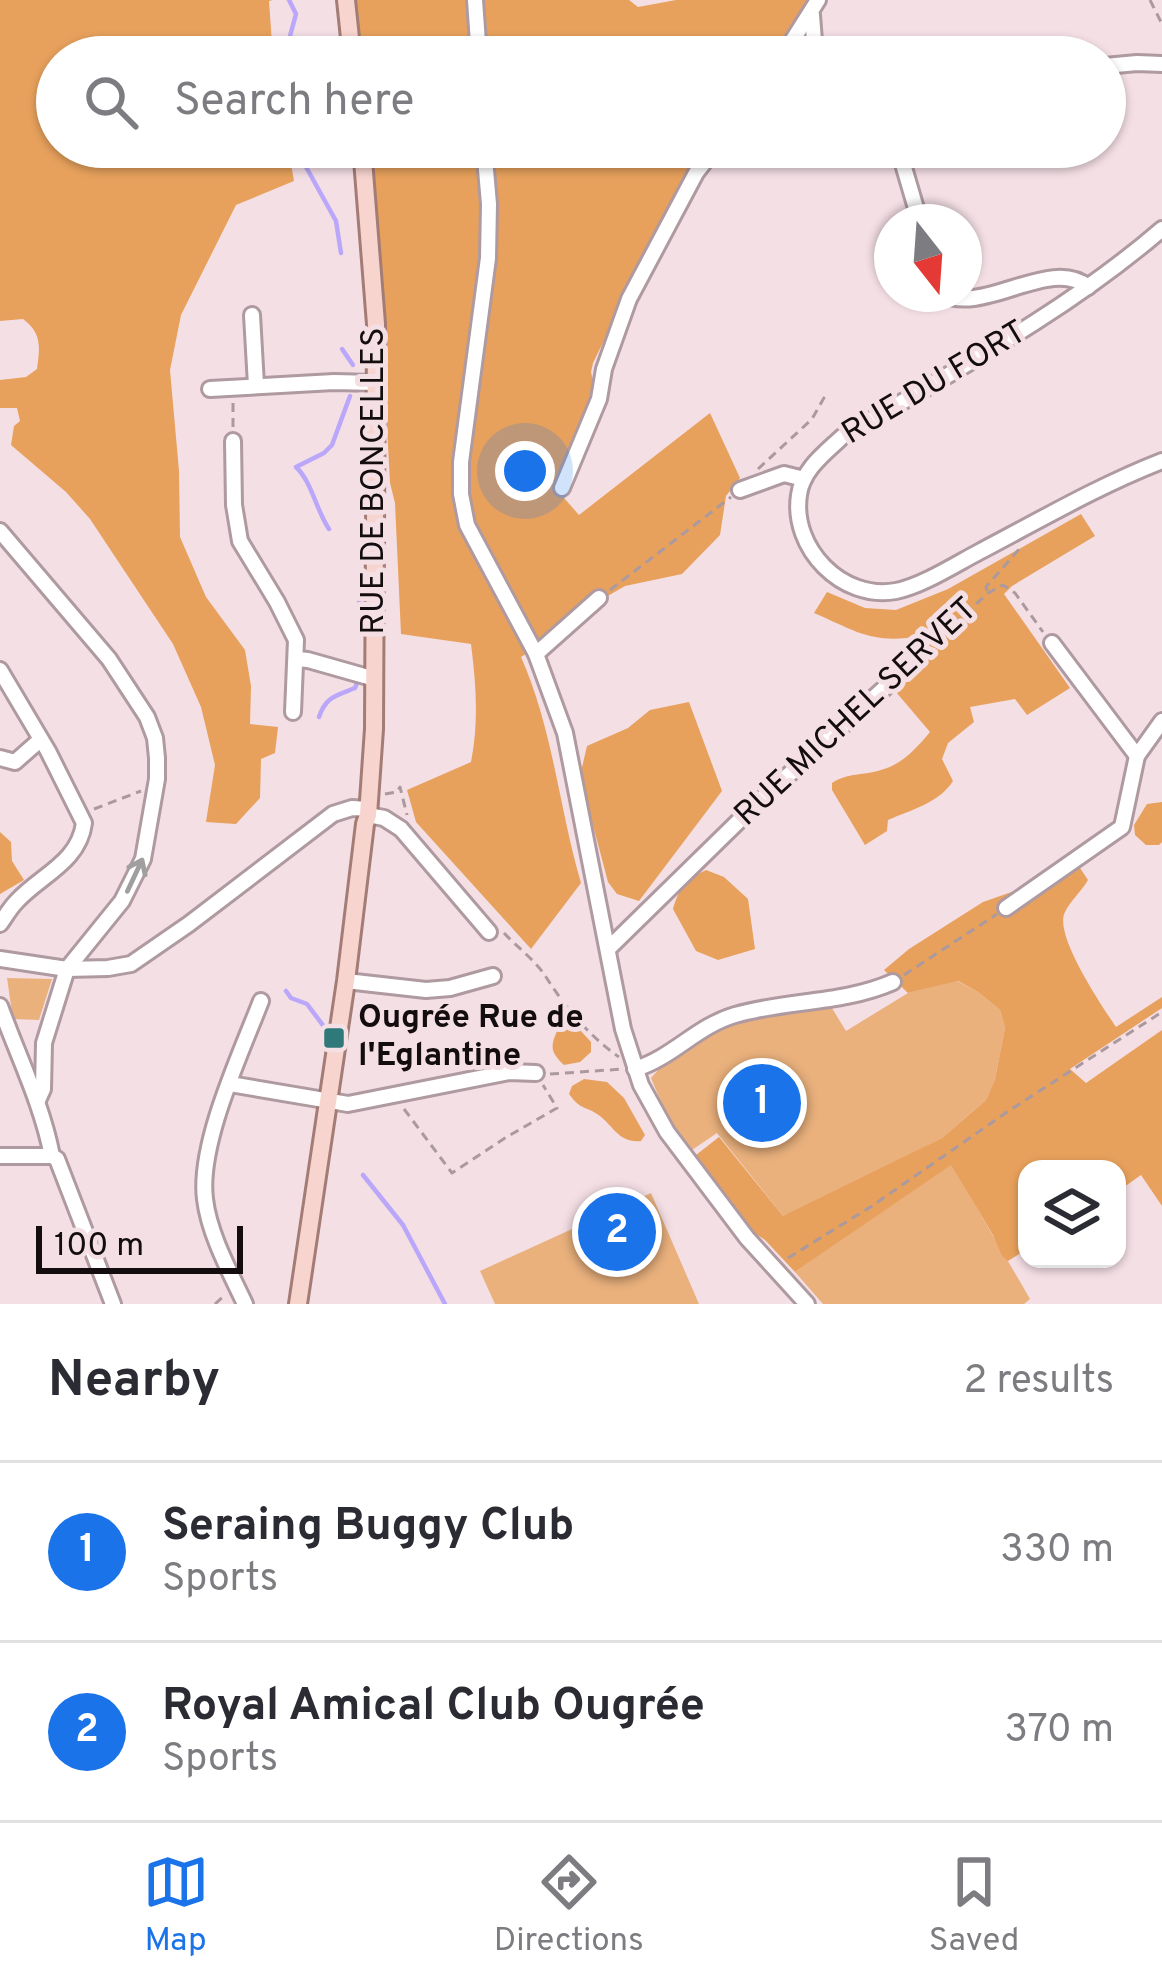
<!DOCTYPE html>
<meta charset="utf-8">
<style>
body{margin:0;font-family:Overpass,sans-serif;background:#f7f7f7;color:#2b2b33}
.controls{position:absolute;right:36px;bottom:36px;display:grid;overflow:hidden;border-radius:24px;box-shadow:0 3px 9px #0004}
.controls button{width:108px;height:108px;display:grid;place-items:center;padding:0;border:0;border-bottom:3px solid #e1e1e2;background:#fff;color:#2b2b33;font:60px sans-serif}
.compass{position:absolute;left:874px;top:204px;width:108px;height:108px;border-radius:50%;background:#fff;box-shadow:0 3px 9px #0004;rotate:163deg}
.scale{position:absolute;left:36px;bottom:30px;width:207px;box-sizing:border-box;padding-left:12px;border:6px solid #140d0f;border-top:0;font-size:33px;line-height:42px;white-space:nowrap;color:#140d0f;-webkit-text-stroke:9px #f4dfe5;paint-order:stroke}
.you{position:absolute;left:525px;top:471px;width:42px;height:42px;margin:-30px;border:9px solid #fff;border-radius:50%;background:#1a73e8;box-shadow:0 0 0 18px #1a73e833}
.badge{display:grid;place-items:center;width:78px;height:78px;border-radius:50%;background:#1a73e8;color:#fff;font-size:39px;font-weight:700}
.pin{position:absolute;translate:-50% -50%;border:6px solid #fff;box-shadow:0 3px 12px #0006}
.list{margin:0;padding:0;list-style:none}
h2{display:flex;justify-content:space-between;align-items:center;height:156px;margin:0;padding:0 48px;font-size:51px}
h2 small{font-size:39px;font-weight:400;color:#7c7c81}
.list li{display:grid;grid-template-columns:78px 1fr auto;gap:36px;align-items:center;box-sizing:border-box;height:180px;padding:0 48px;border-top:3px solid #e1e1e2}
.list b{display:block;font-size:45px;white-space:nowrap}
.list p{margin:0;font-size:39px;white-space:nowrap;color:#7c7c81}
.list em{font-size:39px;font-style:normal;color:#7c7c81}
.icon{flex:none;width:66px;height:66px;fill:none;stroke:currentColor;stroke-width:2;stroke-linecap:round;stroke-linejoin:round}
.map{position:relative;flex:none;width:1162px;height:1304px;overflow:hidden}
.search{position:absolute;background:#fff;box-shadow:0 3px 9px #0004;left:36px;right:36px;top:36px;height:132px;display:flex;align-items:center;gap:30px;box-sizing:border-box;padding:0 42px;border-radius:66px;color:#7c7c81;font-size:45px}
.sheet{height:516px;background:#fff}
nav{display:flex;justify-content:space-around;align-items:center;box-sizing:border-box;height:168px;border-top:3px solid #e1e1e2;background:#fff;font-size:33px;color:#7c7c81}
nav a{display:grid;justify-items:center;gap:6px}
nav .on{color:#1a73e8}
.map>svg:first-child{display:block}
.green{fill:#eab17d}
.forest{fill:#e7a15c}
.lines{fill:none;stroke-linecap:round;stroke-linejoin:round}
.stream{stroke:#baa7fa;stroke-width:4.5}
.minor-casing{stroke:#ae9aa0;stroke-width:20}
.major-casing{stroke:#a47c76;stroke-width:22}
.path{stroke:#aa9a9f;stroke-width:3;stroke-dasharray:9 6;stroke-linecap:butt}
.minor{stroke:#fff;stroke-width:14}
.major{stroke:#f7d4ce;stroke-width:16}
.oneway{stroke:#a19e9f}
.poi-dot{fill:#2f797a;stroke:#f4dfe5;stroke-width:4.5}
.labels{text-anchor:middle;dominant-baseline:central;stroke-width:10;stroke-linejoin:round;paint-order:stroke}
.street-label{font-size:33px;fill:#140d0f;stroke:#f4dfe5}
.poi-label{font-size:33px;font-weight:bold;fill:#140d0f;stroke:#f4dfe5;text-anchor:start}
</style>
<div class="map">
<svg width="1162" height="1304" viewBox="0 0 1162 1304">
<rect width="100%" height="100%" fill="#f4dfe5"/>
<g class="green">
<polygon points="7,978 52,979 39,1020 13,1019"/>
<polygon points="957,981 978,992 1000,1010 1005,1028 995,1079 986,1100 942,1138 792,1214 783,1216 717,1133 692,1150 666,1114 651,1078 660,1068 724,1025 830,1005 846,1031 908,993"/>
<path d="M951 1164C978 1210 1004 1254 1030 1299L1024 1304H823L795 1272Z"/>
<polygon points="651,1193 699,1304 495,1304 480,1271"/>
</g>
<g class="forest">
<path d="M0 0H273L269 1 273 57H57V147H288L294 181 236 205 181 315 170 370 179 471 180 537 206 597 245 650 251 686 250 724 278 727 275 753 261 759 260 798 236 824 206 822 215 765 201 707 173 644 90 519 66 492 11 445 14 426 20 421 17 408H0V380L26 377 37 369C40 347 42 333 23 319L0 321Z"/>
<polygon points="351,0 629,0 638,7 676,0 810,0 775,57 358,57"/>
<path d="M368 147H707L663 220 593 363 591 372 596 393 557 490 579 515 710 413 740 478 726 496 720 535 682 574 625 586 592 605 540 645 521 657C553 729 559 808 581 883L531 949 416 822 407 790 471 762C479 722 476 684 471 644L401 634 395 503 390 483 376 220Z"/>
<path d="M1081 514 1095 536 1012 586 1004 594 1070 688 1027 715 1015 699 970 707 974 722 948 743 942 759 953 781C939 803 911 810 888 820L887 831 865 845 832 790V783C849 772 863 776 881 770 901 765 917 748 930 732L896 692 923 665 922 636C872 644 860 633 814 613L827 592 865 608 896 610 948 589Z"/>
<polygon points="689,702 722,791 639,901 617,894 608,882 580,776 587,746 628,728 650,710"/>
<polygon points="1162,802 1162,842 1159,845 1146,845 1135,835 1134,825 1147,804"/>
<polygon points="0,832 11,842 12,861 24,880 0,894"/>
<path d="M1078 865 1088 880C1082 891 1070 901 1065 912 1053 934 1102 1006 1116 1027L1162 997V1008L1070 1069 1086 1083 1162 1030V1206L1141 1175 1117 1192V1169H1027V1249L1008 1261 1002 1256 993 1235 951 1165 795 1272 765 1240 748 1229 696 1155 719 1137 783 1216 942 1138 986 1100 995 1079 1005 1028 1000 1010 978 992 958 981 908 993 884 970 909 949 983 902 1020 889 1045 890Z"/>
<path d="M706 870 724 877 748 899 755 949 718 960 696 951 673 909C678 889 687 879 706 870Z"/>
<path d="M558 1029 580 1030 591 1042V1052L580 1062 564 1065C550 1052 550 1046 558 1029Z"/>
<path d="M584 1079 607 1082 624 1098 645 1135 641 1141C619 1143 615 1128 600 1116 586 1105 582 1112 569 1094L572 1086Z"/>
</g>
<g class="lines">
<g class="stream">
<polyline points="289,0 296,14 290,36 290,57"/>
<polyline points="295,147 336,221 341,253"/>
<polyline points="342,349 353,365"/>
<path d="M329 529C316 510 312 482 296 467L324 453 332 445 350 396"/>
<polyline points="357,582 361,591 359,605"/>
<path d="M319 717C326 696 336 696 355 688L357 683"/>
<polyline points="286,991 291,998 307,1004 328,1032"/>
<polyline points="363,1175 403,1225 445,1304"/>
</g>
<defs>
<g id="minor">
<polyline points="475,0 479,57"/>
<polyline points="812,15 814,41 819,57"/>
<polyline points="782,57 818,0"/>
<polyline points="1105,66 1137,63 1162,64"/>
<polyline points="484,147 489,204 488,258 461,462 461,494 467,525 536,654 565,733 623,1029 641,1085 667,1132 747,1238 807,1304"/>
<polyline points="898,147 920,222"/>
<path d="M1162 229C1066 312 952 372 842 437 825 453 802 470 799 495 791 548 842 601 896 591 922 586 956 564 979 552 1040 520 1098 486 1162 461"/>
<path d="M942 294C984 315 1051 256 1088 287"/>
<polyline points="252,315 256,385"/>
<polyline points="210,389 334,382 375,383"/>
<polyline points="233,441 234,505 240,541 277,602 296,640 293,712"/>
<polyline points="562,488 599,399 604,369 629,299 696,173 716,147"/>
<polyline points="740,490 784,474 804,479"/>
<polyline points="0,531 109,659 147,717 155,738 157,758 157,779 143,859 122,901 67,969 44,1043 43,1089 38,1100"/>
<polyline points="1052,643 1137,756"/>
<polyline points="536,654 599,598"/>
<polyline points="297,659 308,660 375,679"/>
<path d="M0 670 48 751 84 823C79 862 41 875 17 901 10 908 5 917 0 924"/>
<polyline points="0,758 15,762 40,740"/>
<polyline points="368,815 384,818 401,829 489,932"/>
<polyline points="1006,908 1122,827 1137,756 1162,721"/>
<polyline points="609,948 751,809 889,684"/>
<polyline points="0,959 67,969 108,968 131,964 189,924 333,814 352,808 369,809"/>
<polyline points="346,981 426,990 450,988 493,976"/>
<path d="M0 1006C18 1056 42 1104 52 1156"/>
<path d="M635 1069C672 1058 697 1026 735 1015 786 1000 843 1004 893 982"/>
<polyline points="230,1084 348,1104 509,1072 536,1073"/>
<polyline points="0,1156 52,1156 57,1159 113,1304"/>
<path d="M245 1304C230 1272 209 1234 205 1199 198 1144 241 1053 261 1001"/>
</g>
<g id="major">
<polyline points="346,0 352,57"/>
<polyline points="298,1304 346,981 365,824 368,815 374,729 376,324 362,147"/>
</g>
</defs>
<use href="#minor" class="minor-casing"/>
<use href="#major" class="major-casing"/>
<g class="path">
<polyline points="1150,0 1162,24"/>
<polyline points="233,427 233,401"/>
<polyline points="758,469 812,419 825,396"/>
<polyline points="610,590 731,497"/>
<polyline points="987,591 986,587 1020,548"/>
<polyline points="899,675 988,593 1003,585 1015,593 1043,632"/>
<polyline points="385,794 397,792 400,787 407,815"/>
<polyline points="94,809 141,791"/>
<path d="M504 933C517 947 536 961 546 977 565 1007 589 1036 619 1057"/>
<polyline points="904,975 997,914"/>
<polyline points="550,1074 624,1069"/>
<polyline points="404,1109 452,1173 505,1138 557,1108 543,1085"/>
<polyline points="788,1258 872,1206 1007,1112 1162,1012"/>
<polyline points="215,1304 225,1295"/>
</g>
<use href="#minor" class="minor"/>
<use href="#major" class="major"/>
</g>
<defs><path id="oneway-shaft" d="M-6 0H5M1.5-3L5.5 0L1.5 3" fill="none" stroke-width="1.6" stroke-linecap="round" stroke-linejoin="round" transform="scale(3)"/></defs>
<use class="oneway" href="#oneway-shaft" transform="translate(135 875) rotate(-65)"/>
<rect class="poi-dot" x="322" y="1026" width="24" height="24" rx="6"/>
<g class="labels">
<g class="street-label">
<text transform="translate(935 384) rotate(-31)">RUE DU FORT</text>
<text transform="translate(375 481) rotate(-90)">RUE DE BONCELLES</text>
<text transform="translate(857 713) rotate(-43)">RUE MICHEL SERVET</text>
</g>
<g class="poi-label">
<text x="358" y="1019">Ougrée Rue de<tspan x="358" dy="38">l'Eglantine</tspan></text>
</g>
</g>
</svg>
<div class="controls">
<button><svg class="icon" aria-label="layers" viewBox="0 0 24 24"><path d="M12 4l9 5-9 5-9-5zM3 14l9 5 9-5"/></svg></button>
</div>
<svg class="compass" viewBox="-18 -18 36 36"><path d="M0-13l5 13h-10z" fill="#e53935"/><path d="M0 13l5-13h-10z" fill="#7c7c81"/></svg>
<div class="scale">100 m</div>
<div class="you"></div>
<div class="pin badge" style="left:762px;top:1103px">1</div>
<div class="pin badge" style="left:617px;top:1232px">2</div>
<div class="search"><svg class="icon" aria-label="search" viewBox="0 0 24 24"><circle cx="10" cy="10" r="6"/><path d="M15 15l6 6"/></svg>Search here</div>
</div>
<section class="sheet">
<h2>Nearby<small>2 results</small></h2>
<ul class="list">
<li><span class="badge">1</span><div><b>Seraing Buggy Club</b><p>Sports</p></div><em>330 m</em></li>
<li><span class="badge">2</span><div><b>Royal Amical Club Ougrée</b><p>Sports</p></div><em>370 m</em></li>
</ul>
</section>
<nav>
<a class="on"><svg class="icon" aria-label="map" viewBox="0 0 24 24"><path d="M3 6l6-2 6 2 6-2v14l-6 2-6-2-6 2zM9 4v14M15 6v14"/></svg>Map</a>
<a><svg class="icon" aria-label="directions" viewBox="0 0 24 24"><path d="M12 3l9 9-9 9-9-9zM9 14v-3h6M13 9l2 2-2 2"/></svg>Directions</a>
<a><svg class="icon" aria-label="saved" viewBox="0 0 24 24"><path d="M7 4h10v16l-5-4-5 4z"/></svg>Saved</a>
</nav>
